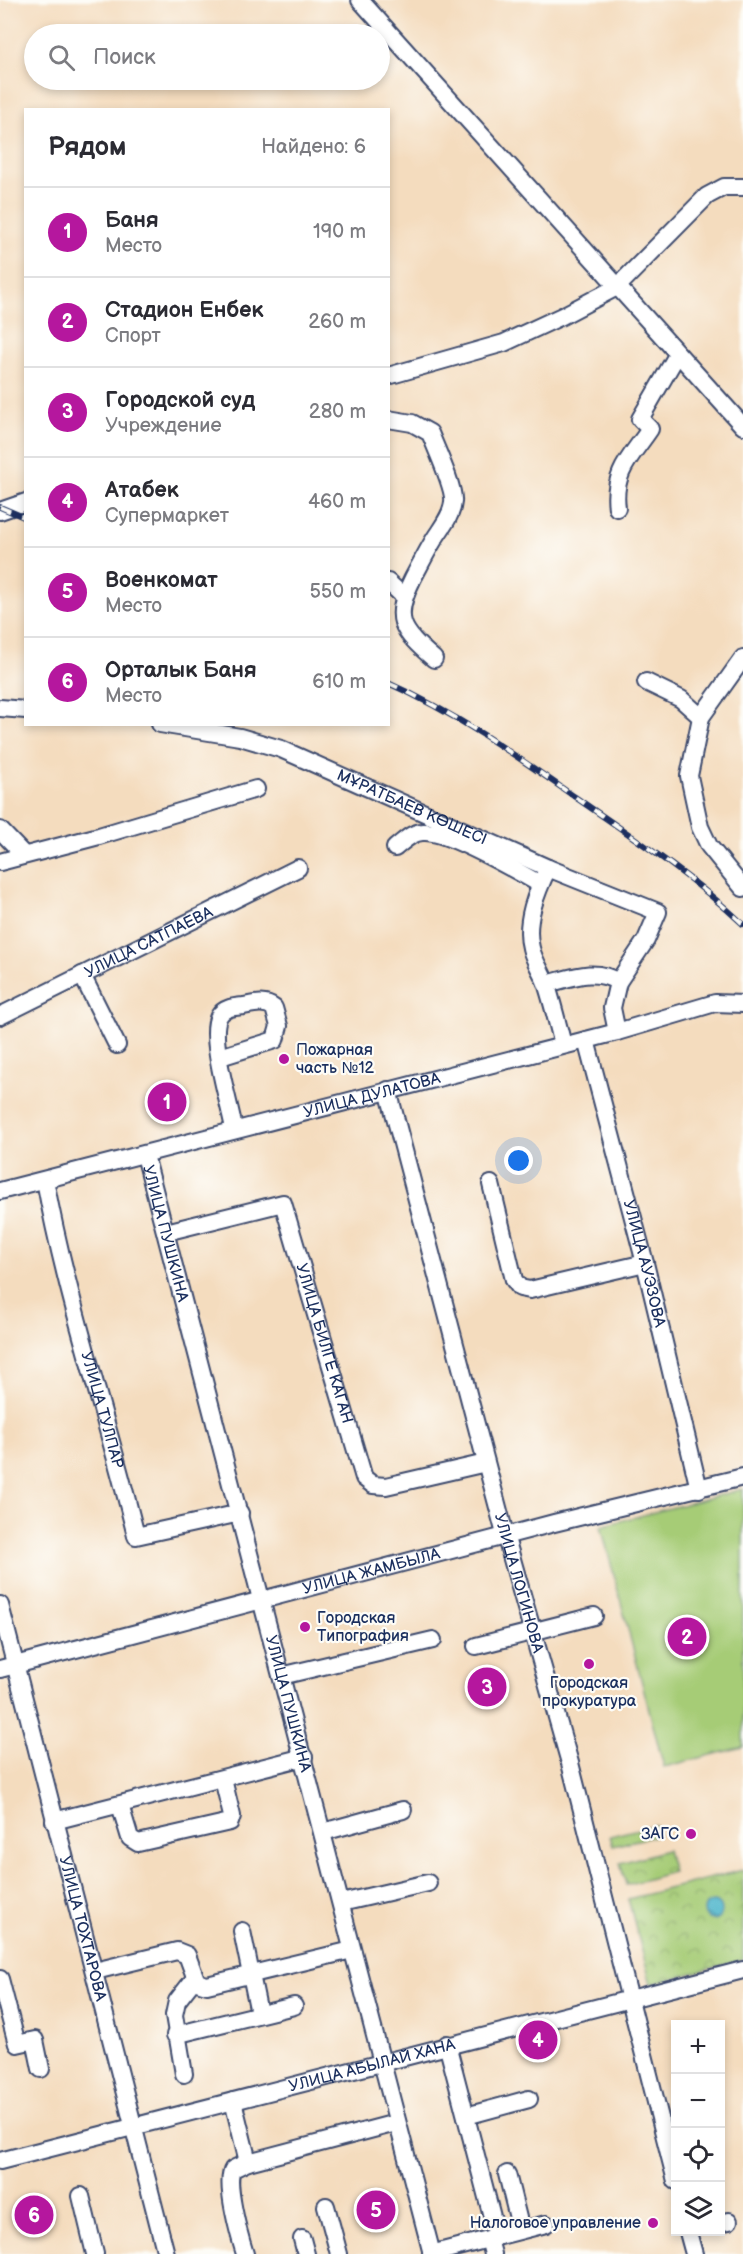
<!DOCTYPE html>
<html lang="ru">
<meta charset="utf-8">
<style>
body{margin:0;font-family:"Balsamiq Sans",sans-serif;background:#f2f2f3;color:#2b2b33}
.controls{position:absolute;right:18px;bottom:18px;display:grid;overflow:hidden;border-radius:0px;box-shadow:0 3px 9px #0003}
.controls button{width:54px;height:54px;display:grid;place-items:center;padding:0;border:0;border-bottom:2px solid #e1e1e2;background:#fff;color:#2b2b33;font:30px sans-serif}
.you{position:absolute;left:519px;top:1161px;width:21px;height:21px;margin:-15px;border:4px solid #fff;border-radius:50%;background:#1a73e8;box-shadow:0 0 0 9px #1a73e833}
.badge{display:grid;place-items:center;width:39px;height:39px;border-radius:50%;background:#b5179e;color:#fff;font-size:20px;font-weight:700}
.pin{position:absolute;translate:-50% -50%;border:3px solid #fff;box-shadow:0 2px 6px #0006}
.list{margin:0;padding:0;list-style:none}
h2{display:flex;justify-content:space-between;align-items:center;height:78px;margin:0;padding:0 24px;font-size:26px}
h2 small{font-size:20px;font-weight:400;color:#7c7c81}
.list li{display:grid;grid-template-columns:39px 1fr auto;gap:18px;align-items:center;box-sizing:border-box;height:90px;padding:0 24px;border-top:2px solid #e1e1e2}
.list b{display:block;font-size:22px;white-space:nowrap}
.list p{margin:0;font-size:20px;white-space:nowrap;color:#7c7c81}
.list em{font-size:20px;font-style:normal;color:#7c7c81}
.icon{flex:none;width:33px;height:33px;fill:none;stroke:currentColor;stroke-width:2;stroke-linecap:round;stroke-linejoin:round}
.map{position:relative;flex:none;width:743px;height:2254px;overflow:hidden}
.search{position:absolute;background:#fff;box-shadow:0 3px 9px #0003;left:24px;top:24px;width:366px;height:66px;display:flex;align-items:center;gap:15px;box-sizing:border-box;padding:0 21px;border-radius:33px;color:#7c7c81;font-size:22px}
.panel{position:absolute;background:#fff;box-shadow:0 3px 9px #0003;left:24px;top:108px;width:366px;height:618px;border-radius:0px}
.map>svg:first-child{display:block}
.park{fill:url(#park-crowns);stroke:#607e6a;stroke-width:1.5}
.pitch{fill:#a6cc76;stroke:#607e6a;stroke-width:1.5}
.water{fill:url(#water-ripples);stroke:#347295;stroke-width:1.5}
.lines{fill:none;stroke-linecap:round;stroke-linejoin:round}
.minor-casing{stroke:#3c496c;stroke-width:20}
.minor{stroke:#fff;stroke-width:16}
.rail-casing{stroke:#1b2f5e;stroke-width:6}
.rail{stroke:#fdfcf7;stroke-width:4;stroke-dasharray:11;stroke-linecap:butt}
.poi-dot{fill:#b5179e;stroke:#fdfcf7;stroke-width:2}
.labels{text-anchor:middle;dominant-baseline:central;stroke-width:4.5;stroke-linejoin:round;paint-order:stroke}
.street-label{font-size:16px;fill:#1b2f5e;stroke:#fdfcf7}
.poi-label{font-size:16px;fill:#1b2f5e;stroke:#fdfcf7;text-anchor:start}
</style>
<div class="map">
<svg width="743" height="2254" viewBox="0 0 743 2254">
<defs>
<pattern id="park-crowns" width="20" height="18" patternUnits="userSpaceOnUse" patternTransform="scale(1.5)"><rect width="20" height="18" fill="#a6cc76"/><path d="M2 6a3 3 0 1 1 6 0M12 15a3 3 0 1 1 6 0" fill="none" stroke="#86a664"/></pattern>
<pattern id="water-ripples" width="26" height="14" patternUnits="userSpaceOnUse" patternTransform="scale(1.5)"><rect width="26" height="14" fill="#4eb6cc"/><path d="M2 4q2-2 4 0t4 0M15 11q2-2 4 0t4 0" fill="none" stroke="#4094a9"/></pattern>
</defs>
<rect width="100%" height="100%" fill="#fdfcf7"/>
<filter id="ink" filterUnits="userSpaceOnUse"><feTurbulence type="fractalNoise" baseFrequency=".0167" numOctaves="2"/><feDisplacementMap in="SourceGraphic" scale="12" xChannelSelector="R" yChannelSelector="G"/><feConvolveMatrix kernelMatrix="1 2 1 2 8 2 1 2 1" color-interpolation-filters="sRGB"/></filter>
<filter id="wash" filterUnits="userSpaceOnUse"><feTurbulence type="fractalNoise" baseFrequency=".008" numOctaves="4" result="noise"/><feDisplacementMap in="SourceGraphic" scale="24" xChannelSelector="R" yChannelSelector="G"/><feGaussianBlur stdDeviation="1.35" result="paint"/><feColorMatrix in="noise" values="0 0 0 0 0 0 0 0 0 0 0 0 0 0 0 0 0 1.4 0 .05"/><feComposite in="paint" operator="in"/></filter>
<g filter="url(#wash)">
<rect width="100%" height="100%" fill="#f4dcbe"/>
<g class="park">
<polygon points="655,1825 658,1835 613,1846 610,1836"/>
<polygon points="667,1850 673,1872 626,1885 620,1863"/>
<polygon points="743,1870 743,1960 651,1984 628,1899"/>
</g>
<polygon class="pitch" points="743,1489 743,1747 664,1767 601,1526"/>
<circle class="water" cx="713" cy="1911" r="9"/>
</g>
<g filter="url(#ink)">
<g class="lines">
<defs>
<g id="minor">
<polyline points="360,0 743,426"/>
<polyline points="388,376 504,343 562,316 617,287 707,196 724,187 743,187"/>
<path d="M388 419 412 423 430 433C435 446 455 489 453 502 452 515 442 527 435 538 427 551 420 565 413 578 392 620 401 630 434 659"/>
<path d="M617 508C612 472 632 456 650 429L640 419 677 355"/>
<polyline points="0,511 26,502"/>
<polyline points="388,582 404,597"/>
<polyline points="743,658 701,717 689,776 700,827 709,846 743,888"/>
<polyline points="646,682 681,699 701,717"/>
<polyline points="0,708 26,710"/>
<path id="s1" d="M160 724 240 737 281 749 548 868 658 912 646 940 618 982 612 1008 617 1032"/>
<polyline points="0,830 24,855"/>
<path d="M395 848C404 841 412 832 423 832 446 830 517 871 540 884"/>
<polyline points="0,862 99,836 256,789"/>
<path d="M548 868C537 891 524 922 531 948 534 962 543 973 547 986 553 1005 558 1025 563 1045"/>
<polyline points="82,975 117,1045"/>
<path d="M547 984C571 978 595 967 618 982"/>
<path id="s2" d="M0 1016 298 868"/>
<path id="s3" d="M586 1040 645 1263 699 1489"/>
<path d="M220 1057 275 1040 279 1026 274 1008C265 1001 254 1004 244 1006 235 1007 224 1007 219 1016 208 1037 230 1104 234 1129"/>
<path id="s4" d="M388 1090 506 1538 570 1763 676 2181"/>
<path id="s5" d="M145 1155 432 2254"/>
<path id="s6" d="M45 1180C67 1300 107 1417 136 1536L240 1513"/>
<polyline points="491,1184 514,1280 520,1288 530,1290 645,1263"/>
<path id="s7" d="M0 1191 617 1032 715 1003 743 1004"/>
<path id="s8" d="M166 1232 283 1203 364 1478 373 1485 386 1486 486 1463"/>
<path id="s9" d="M0 1605 166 2254"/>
<polyline points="476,1646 594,1616"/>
<path id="s10" d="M0 1669 554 1523 743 1477"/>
<polyline points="281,1676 433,1640"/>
<polyline points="120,1805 130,1838 138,1843 230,1822 232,1816 223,1779"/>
<polyline points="54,1821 304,1757"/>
<polyline points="323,1832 403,1810"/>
<polyline points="341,1903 428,1883"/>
<polyline points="242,1931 259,2013"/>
<polyline points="95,1971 177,1951 187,1955 197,1982 207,1985 352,1950"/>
<polyline points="0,1979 17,2044 35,2040 41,2069"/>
<polyline points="175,2035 294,2006"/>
<polyline points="447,2044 497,2236"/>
<polyline points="184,2074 174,2015 177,2001 195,1978"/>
<polyline points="233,2101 248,2162"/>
<polyline points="466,2116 529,2099"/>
<path id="s11" d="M0 2161 743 1970"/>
<polyline points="507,2174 521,2230"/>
<polyline points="81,2196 95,2254"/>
<polyline points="326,2206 339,2254"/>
<polyline points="720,2223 729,2221"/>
<polyline points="688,2232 694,2254"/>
<polyline points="302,2239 306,2254"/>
<polyline points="489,2239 493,2254"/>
<path d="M245 2254C240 2238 224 2182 233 2169L248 2162 396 2123"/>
<polyline points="431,2254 546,2224"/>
</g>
</defs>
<use href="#minor" class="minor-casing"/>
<use href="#minor" class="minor"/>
<defs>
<g id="rail">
<polyline points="0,507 26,518"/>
<path d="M388 683C456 713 515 755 575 797 633 837 692 876 743 924"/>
</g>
</defs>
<use href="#rail" class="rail-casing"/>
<use href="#rail" class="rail"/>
</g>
</g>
<g class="poi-dot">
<circle cx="284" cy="1059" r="6"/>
<circle cx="305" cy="1627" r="6"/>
<circle cx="589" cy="1664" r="6"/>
<circle cx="691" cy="1834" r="6"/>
<circle cx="653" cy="2223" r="6"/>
</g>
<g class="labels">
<g class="street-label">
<text stroke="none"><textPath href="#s1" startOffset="267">МҰРАТБАЕВ КӨШЕСІ</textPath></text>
<text stroke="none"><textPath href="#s2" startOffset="166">УЛИЦА САТПАЕВА</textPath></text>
<text stroke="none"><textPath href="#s7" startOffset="384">УЛИЦА ДУЛАТОВА</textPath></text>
<text stroke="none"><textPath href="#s5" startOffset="81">УЛИЦА ПУШКИНА</textPath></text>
<text stroke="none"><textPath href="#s3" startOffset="231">УЛИЦА АУЭЗОВА</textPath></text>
<text stroke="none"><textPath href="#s8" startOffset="267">УЛИЦА БИЛГЕ КАГАН</textPath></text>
<text stroke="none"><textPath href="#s6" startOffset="237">УЛИЦА ТУЛПАР</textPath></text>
<text stroke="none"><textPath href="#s10" startOffset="384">УЛИЦА ЖАМБЫЛА</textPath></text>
<text stroke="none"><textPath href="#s4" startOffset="510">УЛИЦА ЛОГИНОВА</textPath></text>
<text stroke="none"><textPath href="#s5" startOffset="567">УЛИЦА ПУШКИНА</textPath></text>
<text stroke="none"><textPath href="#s9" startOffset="334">УЛИЦА ТОХТАРОВА</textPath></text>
<text stroke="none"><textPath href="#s11" startOffset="384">УЛИЦА АБЫЛАЙ ХАНА</textPath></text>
</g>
<g class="poi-label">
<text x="296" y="1050">Пожарная<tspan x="296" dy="18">часть №12</tspan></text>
<text x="317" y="1618">Городская<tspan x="317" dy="18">Типография</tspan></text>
<text x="589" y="1683" text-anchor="middle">Городская<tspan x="589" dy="18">прокуратура</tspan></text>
<text x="679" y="1834" text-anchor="end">ЗАГС</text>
<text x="641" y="2223" text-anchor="end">Налоговое управление</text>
</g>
</g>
</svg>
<div class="controls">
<button>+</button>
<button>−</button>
<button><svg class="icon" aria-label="locate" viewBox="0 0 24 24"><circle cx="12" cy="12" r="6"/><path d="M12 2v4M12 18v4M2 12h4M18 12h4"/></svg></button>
<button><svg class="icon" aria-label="layers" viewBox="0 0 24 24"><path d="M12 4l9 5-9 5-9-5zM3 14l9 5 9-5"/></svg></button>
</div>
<div class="you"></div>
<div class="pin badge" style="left:167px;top:1102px">1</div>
<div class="pin badge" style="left:687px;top:1637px">2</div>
<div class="pin badge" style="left:487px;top:1687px">3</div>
<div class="pin badge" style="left:538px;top:2040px">4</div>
<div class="pin badge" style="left:376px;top:2210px">5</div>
<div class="pin badge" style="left:34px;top:2215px">6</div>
<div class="search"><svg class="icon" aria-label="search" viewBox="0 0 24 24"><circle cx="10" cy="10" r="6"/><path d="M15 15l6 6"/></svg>Поиск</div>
<section class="panel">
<h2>Рядом<small>Найдено: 6</small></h2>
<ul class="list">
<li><span class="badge">1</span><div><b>Баня</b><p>Место</p></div><em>190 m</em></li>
<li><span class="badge">2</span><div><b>Стадион Енбек</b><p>Спорт</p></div><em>260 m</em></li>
<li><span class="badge">3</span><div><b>Городской суд</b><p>Учреждение</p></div><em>280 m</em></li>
<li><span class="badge">4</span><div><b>Атабек</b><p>Супермаркет</p></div><em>460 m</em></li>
<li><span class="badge">5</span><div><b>Военкомат</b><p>Место</p></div><em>550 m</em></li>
<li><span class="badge">6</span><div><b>Орталык Баня</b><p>Место</p></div><em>610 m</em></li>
</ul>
</section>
</div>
